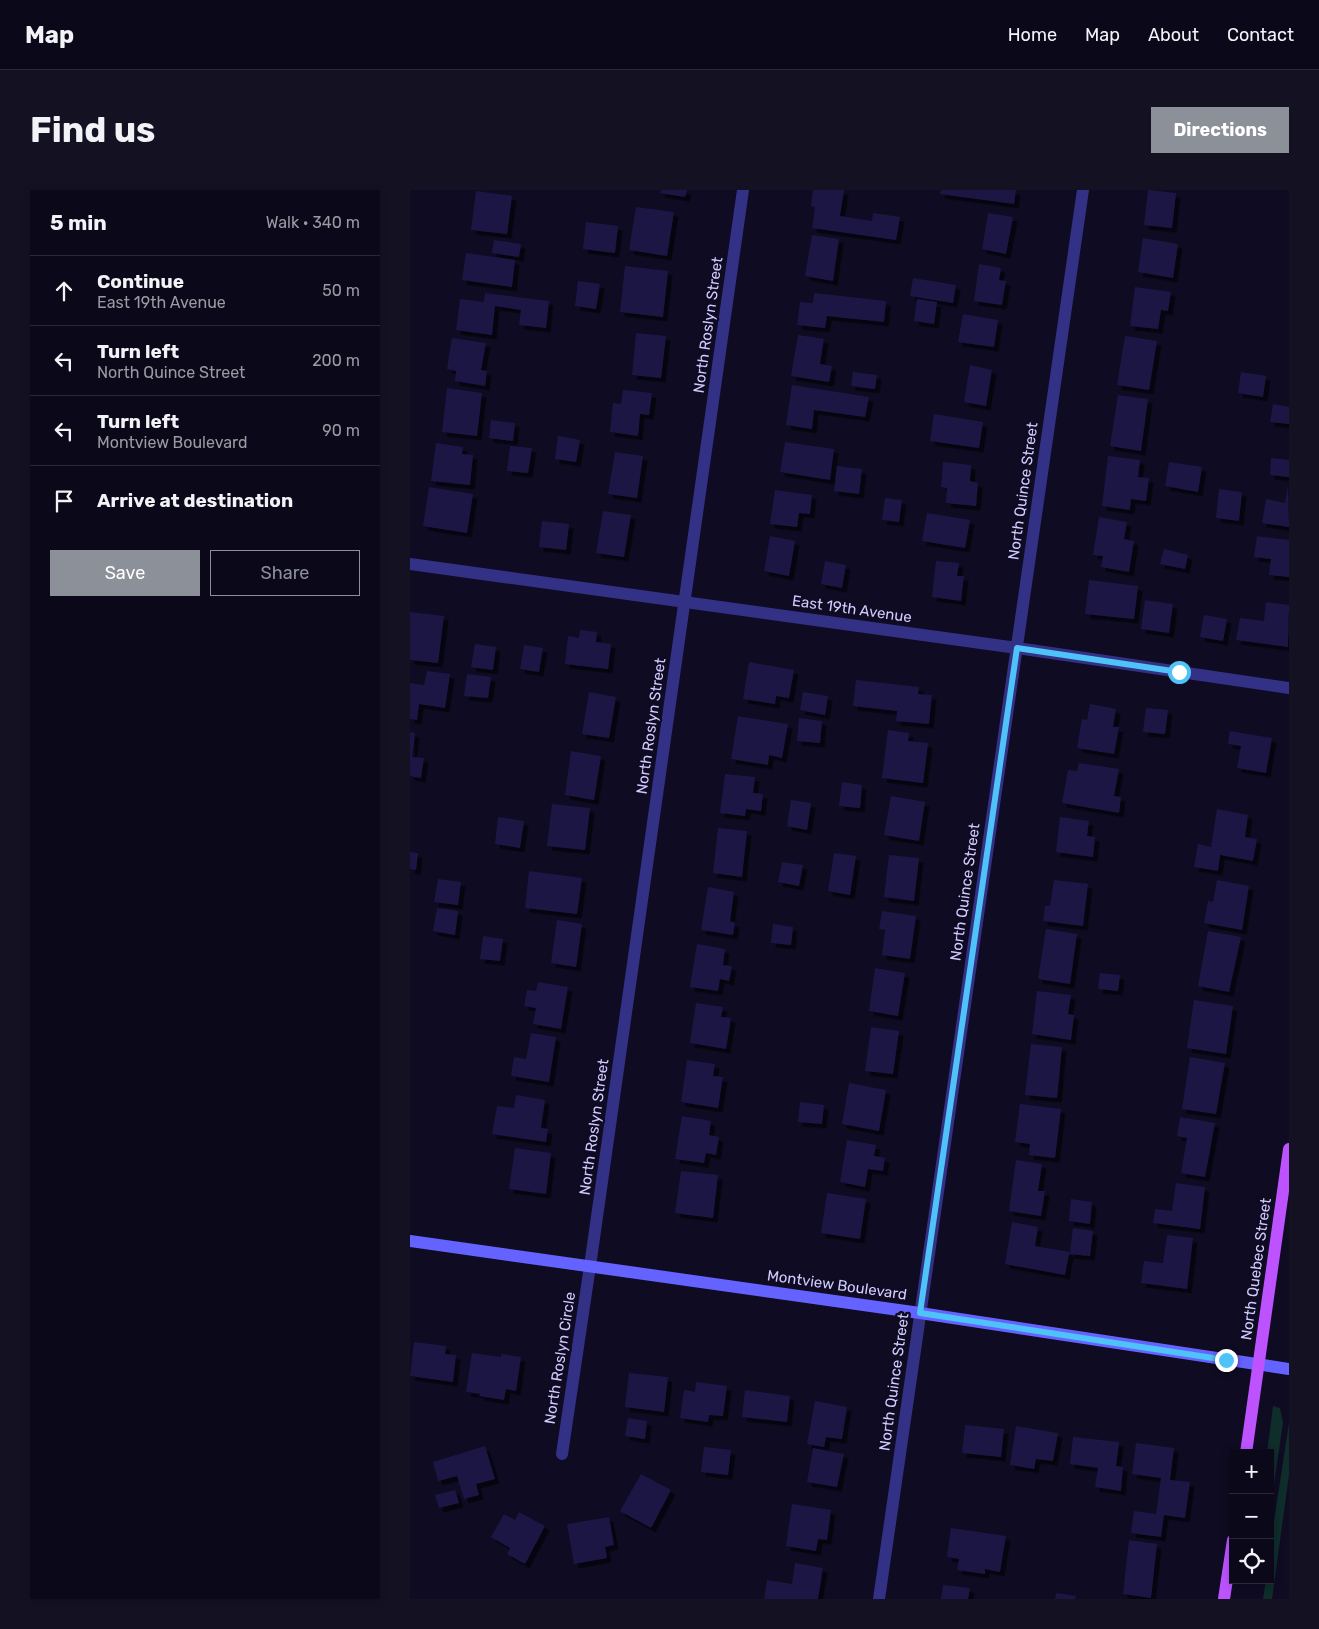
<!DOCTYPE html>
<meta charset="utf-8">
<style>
body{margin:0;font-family:Rubik,sans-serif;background:#141123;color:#f1f3f6}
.controls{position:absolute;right:15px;bottom:15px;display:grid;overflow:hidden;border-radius:0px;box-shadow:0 2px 8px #0003}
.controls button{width:45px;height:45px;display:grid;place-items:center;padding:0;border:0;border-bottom:1px solid #2b2939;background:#0b081a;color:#f1f3f6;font:25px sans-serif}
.stop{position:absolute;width:15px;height:15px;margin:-11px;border:4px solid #4fc3f7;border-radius:50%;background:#fff}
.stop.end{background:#4fc3f7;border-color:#fff;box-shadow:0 1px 5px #0008}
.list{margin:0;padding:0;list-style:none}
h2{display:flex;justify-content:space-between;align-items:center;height:65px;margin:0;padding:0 20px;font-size:21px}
h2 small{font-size:16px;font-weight:400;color:#9a9aa2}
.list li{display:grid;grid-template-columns:32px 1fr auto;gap:15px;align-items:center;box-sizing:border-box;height:70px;padding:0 20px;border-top:1px solid #2b2939}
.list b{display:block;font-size:19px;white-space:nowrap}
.list p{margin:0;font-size:16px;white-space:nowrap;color:#9a9aa2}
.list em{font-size:16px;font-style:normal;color:#9a9aa2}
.actions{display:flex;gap:10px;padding:15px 20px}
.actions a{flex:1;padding:11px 0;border:1px solid #8c9099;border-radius:0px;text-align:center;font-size:18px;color:#8c9099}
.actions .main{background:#8c9099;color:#fff}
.icon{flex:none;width:28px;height:28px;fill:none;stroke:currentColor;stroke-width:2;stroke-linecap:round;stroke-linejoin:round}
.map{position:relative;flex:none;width:879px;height:1409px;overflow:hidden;border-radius:0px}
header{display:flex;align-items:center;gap:30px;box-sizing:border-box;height:70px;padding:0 25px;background:#0b081a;border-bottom:1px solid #2b2939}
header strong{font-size:24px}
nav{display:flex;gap:28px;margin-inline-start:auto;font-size:18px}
.intro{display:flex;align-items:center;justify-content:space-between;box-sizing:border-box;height:120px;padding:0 30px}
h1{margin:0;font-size:35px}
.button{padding:12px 22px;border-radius:0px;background:#8c9099;color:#fff;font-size:18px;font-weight:700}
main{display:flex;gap:30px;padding:0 30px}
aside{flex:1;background:#0b081a;border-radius:0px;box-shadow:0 2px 8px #0003}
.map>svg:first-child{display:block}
.green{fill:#0e2d2b}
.building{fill:#1e1545;filter:url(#shadow)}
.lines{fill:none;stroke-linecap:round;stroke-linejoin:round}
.minor{stroke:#333186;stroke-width:12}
.secondary{stroke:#6563ff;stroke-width:12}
.primary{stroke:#bc53ff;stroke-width:12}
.route{stroke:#4fc3f7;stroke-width:6}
.labels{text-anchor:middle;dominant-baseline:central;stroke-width:5;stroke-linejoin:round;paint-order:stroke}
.street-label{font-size:15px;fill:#d1ccff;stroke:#0f0b22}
</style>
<header>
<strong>Map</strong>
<nav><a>Home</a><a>Map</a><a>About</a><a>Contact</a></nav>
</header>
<div class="intro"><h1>Find us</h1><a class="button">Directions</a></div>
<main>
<aside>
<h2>5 min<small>Walk · 340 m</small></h2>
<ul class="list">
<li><svg class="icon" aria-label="ahead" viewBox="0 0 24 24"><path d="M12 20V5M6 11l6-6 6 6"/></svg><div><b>Continue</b><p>East 19th Avenue</p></div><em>50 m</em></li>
<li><svg class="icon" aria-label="left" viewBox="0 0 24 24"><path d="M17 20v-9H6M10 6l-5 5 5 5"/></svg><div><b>Turn left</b><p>North Quince Street</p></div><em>200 m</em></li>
<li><svg class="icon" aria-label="left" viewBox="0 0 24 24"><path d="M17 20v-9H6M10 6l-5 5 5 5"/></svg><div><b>Turn left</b><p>Montview Boulevard</p></div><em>90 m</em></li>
<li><svg class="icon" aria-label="arrive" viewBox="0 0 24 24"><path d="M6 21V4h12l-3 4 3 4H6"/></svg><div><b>Arrive at destination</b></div></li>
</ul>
<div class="actions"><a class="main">Save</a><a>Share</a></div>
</aside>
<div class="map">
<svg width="879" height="1409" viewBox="0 0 879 1409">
<defs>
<filter id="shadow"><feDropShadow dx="4.5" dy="4.5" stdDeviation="0" flood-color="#0009"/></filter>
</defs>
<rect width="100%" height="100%" fill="#0f0b22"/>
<g class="green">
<polygon points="863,1216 870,1218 873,1233 860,1321 860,1263 857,1263"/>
<polygon points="879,1233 879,1285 862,1409 853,1409 856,1390 860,1390 860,1357"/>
</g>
<g class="building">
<polygon points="251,0 277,0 275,7 250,3"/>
<polygon points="403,0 434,0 430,26 462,31 463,23 490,27 486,50 402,38 405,17 401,16"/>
<polygon points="531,0 606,0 604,14 530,4"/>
<polygon points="738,0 766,3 762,38 734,35"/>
<polygon points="66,1 102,6 97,44 61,40"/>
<polygon points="226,17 264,22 257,66 219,60"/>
<polygon points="578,23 603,27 596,64 572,59"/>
<polygon points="176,32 208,36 205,63 173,59"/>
<polygon points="402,45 429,49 423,91 395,86"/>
<polygon points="733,48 768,54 763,88 728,82"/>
<polygon points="84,50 111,54 109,67 82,63"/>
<polygon points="56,63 105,70 102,97 52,90"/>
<polygon points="569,74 591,78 589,90 596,91 592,115 564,111"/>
<polygon points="215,76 258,81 253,127 210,122"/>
<polygon points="503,88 546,95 543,113 500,106"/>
<polygon points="168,91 190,94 186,119 165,116"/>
<polygon points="725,97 761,102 758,121 751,120 748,139 720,136"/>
<polygon points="75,103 139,111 136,138 109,135 111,120 85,116 82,145 46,140 50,109 74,112"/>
<polygon points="404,103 476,111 474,132 417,126 415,138 387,135 390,112 403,113"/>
<polygon points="507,109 527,112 524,134 504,131"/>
<polygon points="553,124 588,130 584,157 548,152"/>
<polygon points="226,143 256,146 251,188 222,185"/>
<polygon points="388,145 414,149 410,174 422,176 419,192 381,186"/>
<polygon points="715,146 747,151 739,200 707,195"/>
<polygon points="42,148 76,153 71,180 77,181 75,196 45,191 46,181 37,179"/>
<polygon points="560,175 582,180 576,216 554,212"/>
<polygon points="443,182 467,185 465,199 441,196"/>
<polygon points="831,182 856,186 853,207 828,203"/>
<polygon points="382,195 459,207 455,227 404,220 402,239 376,235"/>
<polygon points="37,198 72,203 67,246 32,242"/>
<polygon points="213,200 242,203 239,225 230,224 228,246 200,242 203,213 211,214"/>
<polygon points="708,205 738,209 731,261 700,256"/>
<polygon points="863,214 879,217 879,234 860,232"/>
<polygon points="524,224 573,232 569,258 520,251"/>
<polygon points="81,230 105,233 103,251 79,248"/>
<polygon points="148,246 170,250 166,272 145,269"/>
<polygon points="375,252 424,259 420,290 370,282"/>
<polygon points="26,253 53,257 52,264 63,265 60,295 21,291"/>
<polygon points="100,256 122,258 118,283 97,281"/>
<polygon points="205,262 233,266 227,308 198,304"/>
<polygon points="698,266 730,270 728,287 739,288 736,311 721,309 720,320 692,316"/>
<polygon points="861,268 879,270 879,287 860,285"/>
<polygon points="533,272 561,275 560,291 568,293 566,316 536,313 537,298 531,297"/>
<polygon points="759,272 792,277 788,302 755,296"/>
<polygon points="427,276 452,279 449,304 424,301"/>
<polygon points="878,295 879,337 852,333 856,309 875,313"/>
<polygon points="19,297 63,304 57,343 13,336"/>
<polygon points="809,299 832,302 829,331 806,328"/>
<polygon points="365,300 402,305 400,324 389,323 387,337 360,334"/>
<polygon points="475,308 492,310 489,332 472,330"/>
<polygon points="193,321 221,325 214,367 186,363"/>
<polygon points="517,323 560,330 555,358 512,351"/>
<polygon points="689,327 717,332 714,349 724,351 719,382 691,377 693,366 683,365"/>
<polygon points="132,331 159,334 156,360 129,357"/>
<polygon points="360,346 385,351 379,386 354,381"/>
<polygon points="847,346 879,350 879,387 859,385 861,369 844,367"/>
<polygon points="754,359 778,365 775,379 750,374"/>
<polygon points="415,371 436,375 432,398 411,394"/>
<polygon points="526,371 549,373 547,386 554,386 551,411 522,407"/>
<polygon points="679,390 728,396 724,429 675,424"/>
<polygon points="735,410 763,414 759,443 731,439"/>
<polygon points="856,412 879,415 878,457 826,450 830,428 854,431"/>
<polygon points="0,422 34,426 28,473 0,470"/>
<polygon points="794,425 817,429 813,451 790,447"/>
<polygon points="170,440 187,442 186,452 201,454 198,479 155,474 158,446 169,448"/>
<polygon points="65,454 86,457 83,480 61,477"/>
<polygon points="114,455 133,458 129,482 110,479"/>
<polygon points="339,472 384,480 379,508 366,506 365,514 333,509"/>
<polygon points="17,481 40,484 35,518 9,514 7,530 0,529 0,493 14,495"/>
<polygon points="57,484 81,487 78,508 54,506"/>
<polygon points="446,490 509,497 508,504 522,505 519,534 486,531 487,521 443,516"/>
<polygon points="179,502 206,507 199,548 172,544"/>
<polygon points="393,502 418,506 415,525 390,520"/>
<polygon points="680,514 706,519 703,537 709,537 704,564 667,558 672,529 677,530"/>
<polygon points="736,518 758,520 755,544 733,542"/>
<polygon points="328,526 378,534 372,568 359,565 358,575 321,569"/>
<polygon points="389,528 412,531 410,553 387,551"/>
<polygon points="478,540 499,543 498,551 518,553 513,593 472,588"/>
<polygon points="820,541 862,548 856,583 827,578 831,556 818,554"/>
<polygon points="0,542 5,543 2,567 14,568 11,588 0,586"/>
<polygon points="161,561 191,566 184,610 155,605"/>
<polygon points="669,573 709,579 704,606 711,607 709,623 652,613 658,580 667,581"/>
<polygon points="315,584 345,587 343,603 353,604 351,621 336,619 335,626 310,623"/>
<polygon points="432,592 452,595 450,618 429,616"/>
<polygon points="481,606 515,612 509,651 474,645"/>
<polygon points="381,610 401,613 397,640 377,636"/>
<polygon points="142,614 180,618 175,660 137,656"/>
<polygon points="807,619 838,625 835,647 847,649 843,671 810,665 808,681 784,677 788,654 801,657"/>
<polygon points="88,627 114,631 110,658 85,654"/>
<polygon points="650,627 679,631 677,646 685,647 683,667 646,662"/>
<polygon points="308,638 337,641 332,687 303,683"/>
<polygon points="0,662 8,663 6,680 0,679"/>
<polygon points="424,663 446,666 440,705 418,701"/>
<polygon points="479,665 509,668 504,711 474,707"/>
<polygon points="372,672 393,675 389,696 368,692"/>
<polygon points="119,681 172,688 167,724 115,718"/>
<polygon points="28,689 51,692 48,715 24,712"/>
<polygon points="644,690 678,694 673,736 633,731 635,716 640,716"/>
<polygon points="807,690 839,696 832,740 794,733 798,711 803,712"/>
<polygon points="298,697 324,702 320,731 325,733 323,745 291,740"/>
<polygon points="27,718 48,721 45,745 23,741"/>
<polygon points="472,721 506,726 500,769 472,765 475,740 469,739"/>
<polygon points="147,730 172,734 166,777 141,773"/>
<polygon points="363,734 383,737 381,755 361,753"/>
<polygon points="636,739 667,744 660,794 628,789"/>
<polygon points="798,741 831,747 819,802 788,796"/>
<polygon points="73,746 93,749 90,771 70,769"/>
<polygon points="287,754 315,759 313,775 322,776 319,791 310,789 308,801 280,797"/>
<polygon points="465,778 495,783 488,826 459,821"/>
<polygon points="690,783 710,785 708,801 688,799"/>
<polygon points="128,792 158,797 151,839 123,834 126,818 114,816 117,800 126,801"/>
<polygon points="627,801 661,805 658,824 664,825 661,850 622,844"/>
<polygon points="784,810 823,816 816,864 777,858"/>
<polygon points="286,813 313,817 311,827 321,828 316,859 280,853"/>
<polygon points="461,837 489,841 483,884 455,881"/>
<polygon points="121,843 146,847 139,892 101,886 104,867 116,869"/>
<polygon points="621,854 652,857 647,908 615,905"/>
<polygon points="780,867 815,873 806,924 772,919"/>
<polygon points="277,870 305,874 303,886 313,887 308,918 271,912"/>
<polygon points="439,893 476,900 469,941 432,934"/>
<polygon points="106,905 135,910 131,938 138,939 136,952 82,944 87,916 104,918"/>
<polygon points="390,912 414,915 412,934 388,932"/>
<polygon points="610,914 651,919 645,968 619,965 620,954 605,952"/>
<polygon points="272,926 301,931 299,945 309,947 306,965 296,963 294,973 265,969"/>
<polygon points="770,927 805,933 795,987 771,983 777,948 767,946"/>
<polygon points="437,950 466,955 464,966 475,968 473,981 458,979 455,997 430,992"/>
<polygon points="105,958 141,963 136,1004 99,999"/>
<polygon points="606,970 632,974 628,1001 635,1001 631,1026 599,1021"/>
<polygon points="271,981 308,985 303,1028 265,1023"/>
<polygon points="766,993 795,997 790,1039 743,1033 745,1019 762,1021"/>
<polygon points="417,1003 456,1009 450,1049 411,1043"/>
<polygon points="661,1009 682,1012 680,1034 659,1031"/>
<polygon points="602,1032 628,1037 625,1056 660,1062 663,1038 683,1041 680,1066 659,1064 655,1085 595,1074"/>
<polygon points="757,1045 783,1048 777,1099 731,1093 734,1071 753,1073"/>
<polygon points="4,1152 36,1156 35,1164 46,1165 43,1192 0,1186"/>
<polygon points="62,1163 91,1167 91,1164 111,1167 106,1201 96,1199 94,1210 69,1206 70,1204 56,1202"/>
<polygon points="219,1183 258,1187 254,1222 215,1217"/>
<polygon points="286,1192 317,1196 313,1226 299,1225 298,1232 270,1228 274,1200 285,1202"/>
<polygon points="335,1200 380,1206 377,1232 332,1227"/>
<polygon points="405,1211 437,1217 432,1249 416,1247 414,1257 397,1254"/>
<polygon points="218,1228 237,1231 235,1249 215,1246"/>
<polygon points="555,1235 594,1239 591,1267 552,1263"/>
<polygon points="606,1236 648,1243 643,1271 626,1269 624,1279 600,1275"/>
<polygon points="663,1247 709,1252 706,1276 713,1277 711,1301 685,1297 688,1278 660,1274"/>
<polygon points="726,1253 764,1258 760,1290 780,1292 775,1328 754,1325 751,1347 721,1343 724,1321 746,1324 751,1288 722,1284"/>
<polygon points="75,1256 85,1289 66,1294 69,1305 54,1309 47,1286 28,1291 23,1272"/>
<polygon points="294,1257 321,1260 318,1285 291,1282"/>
<polygon points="403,1258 434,1264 427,1297 397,1292"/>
<polygon points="231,1284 261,1300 241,1338 210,1321"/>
<polygon points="45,1300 49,1313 29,1318 25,1305"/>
<polygon points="382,1314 421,1320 417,1350 408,1349 406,1361 376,1356"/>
<polygon points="109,1322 135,1336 115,1374 97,1364 100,1358 81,1347 94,1324 105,1330"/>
<polygon points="199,1327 204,1355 195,1357 197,1368 164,1374 157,1334"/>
<polygon points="541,1338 596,1346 590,1382 575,1379 575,1384 547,1380 549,1369 537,1367"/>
<polygon points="719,1350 747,1354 741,1408 713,1404"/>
<polygon points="385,1373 413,1378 408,1409 354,1409 357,1390 382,1394"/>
<polygon points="533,1395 560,1398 558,1409 531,1409"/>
<polygon points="646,1403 666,1406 665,1409 645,1409"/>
</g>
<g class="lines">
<g class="minor">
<polyline points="0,374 607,458 879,498"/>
<polyline points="152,1264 180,1076 333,0"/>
<polyline points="469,1409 673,0"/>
</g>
<polyline class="secondary" points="0,1051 510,1123 879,1179"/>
<g class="primary">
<polyline points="836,1263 879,959"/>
<polyline points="814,1409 823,1350"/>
</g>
</g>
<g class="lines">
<polyline class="route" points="769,482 607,458 510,1123 816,1170"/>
</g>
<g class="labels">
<g class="street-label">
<text transform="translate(298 135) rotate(-82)">North Roslyn Street</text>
<text transform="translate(613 301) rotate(-82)">North Quince Street</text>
<text transform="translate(442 419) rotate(8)">East 19th Avenue</text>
<text transform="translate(241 536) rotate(-82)">North Roslyn Street</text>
<text transform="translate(555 702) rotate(-82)">North Quince Street</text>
<text transform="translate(184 937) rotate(-82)">North Roslyn Street</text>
<text transform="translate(846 1079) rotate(-82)">North Quebec Street</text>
<text transform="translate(427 1095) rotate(8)">Montview Boulevard</text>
<text transform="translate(150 1168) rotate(-81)">North Roslyn Circle</text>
<text transform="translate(484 1192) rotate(-82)">North Quince Street</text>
</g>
</g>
</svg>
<div class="controls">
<button>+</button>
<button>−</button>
<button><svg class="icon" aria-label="locate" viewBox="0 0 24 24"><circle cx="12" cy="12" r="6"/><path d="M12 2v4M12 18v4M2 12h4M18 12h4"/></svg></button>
</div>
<div class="stop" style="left:769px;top:482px"></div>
<div class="stop end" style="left:816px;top:1170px"></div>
</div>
</main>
